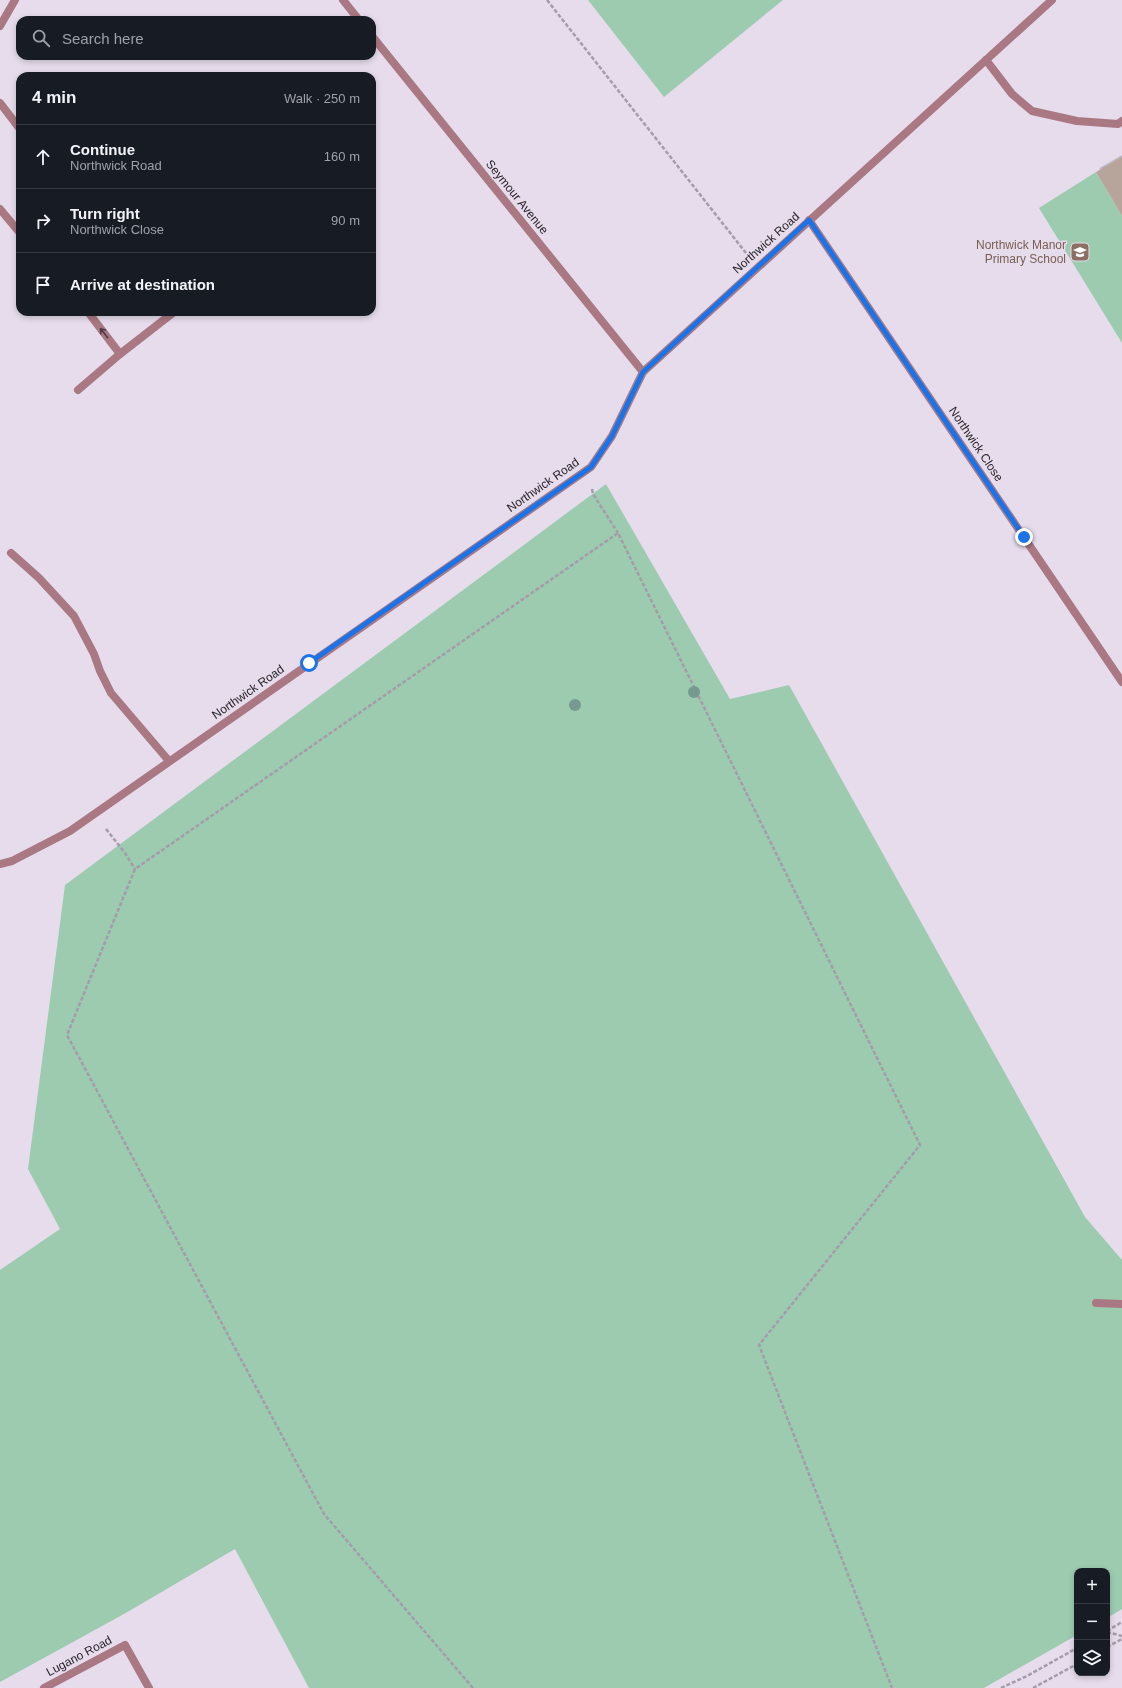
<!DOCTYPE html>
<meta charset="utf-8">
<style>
body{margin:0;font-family:Helvetica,sans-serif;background:#20242c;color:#f1f3f6}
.controls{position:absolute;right:12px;bottom:12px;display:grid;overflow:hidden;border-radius:8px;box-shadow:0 2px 6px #0003}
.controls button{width:36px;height:36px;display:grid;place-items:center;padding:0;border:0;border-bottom:1px solid #363941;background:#171b24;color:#f1f3f6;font:20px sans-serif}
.stop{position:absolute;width:12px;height:12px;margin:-9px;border:3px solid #1a73e8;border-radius:50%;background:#fff}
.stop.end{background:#1a73e8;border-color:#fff;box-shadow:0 1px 4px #0008}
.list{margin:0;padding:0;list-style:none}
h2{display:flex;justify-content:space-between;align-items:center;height:52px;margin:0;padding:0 16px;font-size:17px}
h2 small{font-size:13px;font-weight:400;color:#9ea1a6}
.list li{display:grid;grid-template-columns:26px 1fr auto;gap:12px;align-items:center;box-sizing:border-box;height:64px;padding:0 16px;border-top:1px solid #363941}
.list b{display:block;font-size:15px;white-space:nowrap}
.list p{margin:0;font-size:13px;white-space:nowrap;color:#9ea1a6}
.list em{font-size:13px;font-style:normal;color:#9ea1a6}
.icon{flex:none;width:22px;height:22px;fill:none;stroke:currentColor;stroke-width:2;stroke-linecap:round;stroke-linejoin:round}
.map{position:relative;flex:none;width:1122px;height:1688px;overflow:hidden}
.search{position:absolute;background:#171b24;box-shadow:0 2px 6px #0003;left:16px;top:16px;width:360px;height:44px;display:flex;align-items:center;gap:10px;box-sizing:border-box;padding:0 14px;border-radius:12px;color:#9ea1a6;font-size:15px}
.panel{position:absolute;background:#171b24;box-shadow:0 2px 6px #0003;left:16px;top:72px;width:360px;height:244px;border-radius:12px}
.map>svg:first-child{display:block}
.green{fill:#9ccbb0}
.building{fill:#b7a59c;filter:url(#shadow)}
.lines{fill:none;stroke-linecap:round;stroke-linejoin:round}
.path{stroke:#a49ca9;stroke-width:2.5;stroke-dasharray:4 2;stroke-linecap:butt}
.service{stroke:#a97882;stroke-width:8}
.minor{stroke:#a97882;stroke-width:8}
.tertiary{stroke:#a97882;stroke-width:8}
.tree{fill:#779a90}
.oneway{stroke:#4e3d44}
.route{stroke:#1a73e8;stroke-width:5}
.labels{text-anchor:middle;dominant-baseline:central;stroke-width:3;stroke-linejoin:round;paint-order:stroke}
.street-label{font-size:12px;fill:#272329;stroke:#e6dcec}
.education-label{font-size:12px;fill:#785e54;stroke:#e6dcec;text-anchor:end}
</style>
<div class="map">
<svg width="1122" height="1688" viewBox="0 0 1122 1688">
<defs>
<filter id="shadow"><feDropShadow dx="3.5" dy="-3.5" stdDeviation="0" flood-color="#0004"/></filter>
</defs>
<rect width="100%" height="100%" fill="#e6dcec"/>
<g class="green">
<polygon points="588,0 783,0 664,97"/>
<polygon points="1096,172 1122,216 1122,343 1039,208"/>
<polygon points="606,484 730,699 789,685 1085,1217 1122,1260 1122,1609 1107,1618 1107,1571 1077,1571 1077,1635 984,1688 309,1688 235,1549 124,1614 0,1682 0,1270 60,1229 28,1169 65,885"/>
</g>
<polygon class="building" points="1122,157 1122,216 1096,172"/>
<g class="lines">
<g class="path">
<polyline points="547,0 746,253"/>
<polyline points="592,489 593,494 618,533"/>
<polyline points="106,829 125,853 135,869"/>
<polyline points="1107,1631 1122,1622"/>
<polyline points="1107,1632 1122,1636"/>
<polyline points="1107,1647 1122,1639"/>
<polyline points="473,1688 324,1514 67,1035 135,869 618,533 920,1145 759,1345 892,1688"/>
<polyline points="1001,1688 1027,1676 1077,1648"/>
<polyline points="1033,1688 1077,1664"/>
</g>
<g class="service">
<polyline points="986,60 1012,94 1032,111 1077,121 1118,124 1122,121"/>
<polyline points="11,553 39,578 74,616 94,654 100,671 111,693 169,761"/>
<polyline points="1096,1303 1122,1304"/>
</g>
<g class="minor">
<polyline points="343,0 359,20"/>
<polyline points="0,26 15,0"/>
<polyline points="372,36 643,372"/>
<polyline points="0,103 20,129"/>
<polyline points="0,209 20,233"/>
<polyline points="809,220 1122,682"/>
<polyline points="88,312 120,354"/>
<polyline points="78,390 120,354 174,312"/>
<polyline points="44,1688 125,1645 149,1688"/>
</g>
<polyline class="tertiary" points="0,864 12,861 70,831 591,467 612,436 643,372 1052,0"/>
</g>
<g class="tree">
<circle cx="694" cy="692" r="6"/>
<circle cx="575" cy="705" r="6"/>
</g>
<defs><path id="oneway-shaft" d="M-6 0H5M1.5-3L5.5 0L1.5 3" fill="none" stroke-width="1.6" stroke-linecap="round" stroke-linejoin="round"/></defs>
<use class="oneway" href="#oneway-shaft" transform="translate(104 333) rotate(-128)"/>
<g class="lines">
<polyline class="route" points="309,663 591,467 612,436 643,372 809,220 1024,537"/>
</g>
<defs>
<symbol id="school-square" viewBox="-11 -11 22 22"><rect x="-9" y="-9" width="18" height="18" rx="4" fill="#8d6e63" stroke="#e6dcec"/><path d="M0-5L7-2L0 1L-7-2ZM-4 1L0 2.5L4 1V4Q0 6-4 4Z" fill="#fff"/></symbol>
</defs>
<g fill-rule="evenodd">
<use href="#school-square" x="1069" y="241" width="22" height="22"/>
</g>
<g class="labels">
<g class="street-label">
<text transform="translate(517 197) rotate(51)">Seymour Avenue</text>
<text transform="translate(766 243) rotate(-42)">Northwick Road</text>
<text transform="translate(976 444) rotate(56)">Northwick Close</text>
<text transform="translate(543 485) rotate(-35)">Northwick Road</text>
<text transform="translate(248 692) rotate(-35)">Northwick Road</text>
<text transform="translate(79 1656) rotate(-28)">Lugano Road</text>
</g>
<g class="education-label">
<text x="1066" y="245">Northwick Manor<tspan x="1066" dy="14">Primary School</tspan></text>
</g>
</g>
</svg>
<div class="controls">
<button>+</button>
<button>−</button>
<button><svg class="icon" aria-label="layers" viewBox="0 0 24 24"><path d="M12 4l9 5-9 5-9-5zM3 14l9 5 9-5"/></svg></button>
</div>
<div class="stop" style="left:309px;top:663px"></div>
<div class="stop end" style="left:1024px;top:537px"></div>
<div class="search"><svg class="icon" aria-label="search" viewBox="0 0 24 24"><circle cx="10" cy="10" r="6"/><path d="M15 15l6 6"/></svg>Search here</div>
<section class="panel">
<h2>4 min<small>Walk · 250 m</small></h2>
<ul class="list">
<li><svg class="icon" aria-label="ahead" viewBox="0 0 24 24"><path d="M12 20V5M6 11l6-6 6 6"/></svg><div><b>Continue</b><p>Northwick Road</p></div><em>160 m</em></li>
<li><svg class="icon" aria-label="right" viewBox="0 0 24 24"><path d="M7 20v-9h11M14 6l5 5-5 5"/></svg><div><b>Turn right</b><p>Northwick Close</p></div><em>90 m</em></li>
<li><svg class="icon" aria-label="arrive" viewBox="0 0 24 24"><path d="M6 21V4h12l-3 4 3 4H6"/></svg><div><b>Arrive at destination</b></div></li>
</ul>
</section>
</div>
